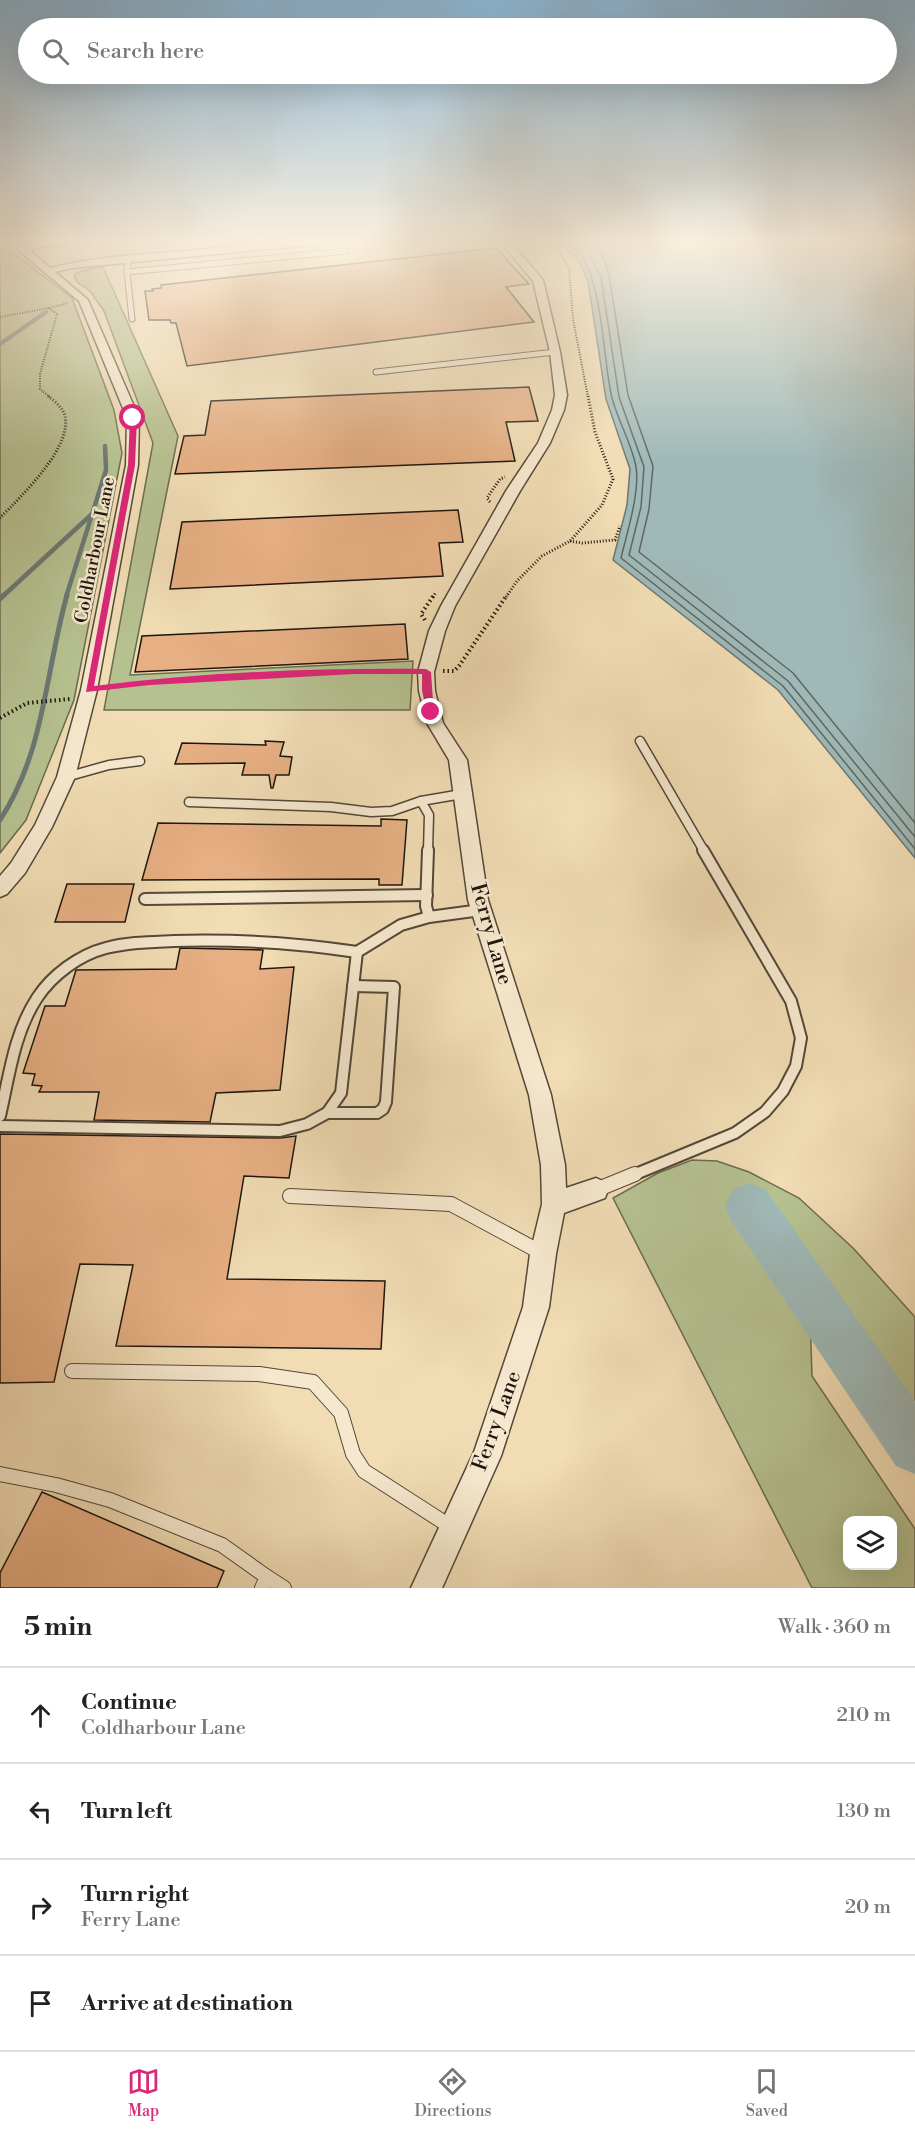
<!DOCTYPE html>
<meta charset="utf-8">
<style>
body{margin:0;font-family:"Libre Bodoni",serif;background:#f2f2f2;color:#222}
.controls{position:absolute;right:18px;bottom:18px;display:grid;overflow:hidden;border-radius:12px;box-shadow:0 6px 24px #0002}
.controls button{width:54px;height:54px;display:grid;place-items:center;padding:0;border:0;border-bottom:2px solid #e0e0e0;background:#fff;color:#222;font:30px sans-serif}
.stop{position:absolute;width:18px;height:18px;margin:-14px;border:4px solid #db2777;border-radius:50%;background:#fff}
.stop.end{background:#db2777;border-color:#fff;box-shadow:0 2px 6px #0008}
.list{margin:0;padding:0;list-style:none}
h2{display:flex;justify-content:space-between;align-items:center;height:78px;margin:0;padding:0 24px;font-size:26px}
h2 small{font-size:20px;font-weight:400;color:#767676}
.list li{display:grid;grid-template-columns:39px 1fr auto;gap:18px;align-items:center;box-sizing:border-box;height:96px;padding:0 24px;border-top:2px solid #e0e0e0}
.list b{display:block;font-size:22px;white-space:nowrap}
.list p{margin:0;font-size:20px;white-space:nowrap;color:#767676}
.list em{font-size:20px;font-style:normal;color:#767676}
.icon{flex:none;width:33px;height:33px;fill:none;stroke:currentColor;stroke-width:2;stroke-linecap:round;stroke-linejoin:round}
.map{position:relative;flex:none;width:915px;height:1588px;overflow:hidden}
.search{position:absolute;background:#fff;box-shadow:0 6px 24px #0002;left:18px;right:18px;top:18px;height:66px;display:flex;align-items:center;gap:15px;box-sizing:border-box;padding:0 21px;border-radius:33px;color:#767676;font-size:22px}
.sheet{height:462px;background:#fff}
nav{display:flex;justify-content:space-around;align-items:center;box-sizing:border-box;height:84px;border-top:2px solid #e0e0e0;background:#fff;font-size:16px;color:#767676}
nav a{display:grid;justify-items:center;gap:3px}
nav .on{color:#db2777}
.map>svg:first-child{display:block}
.green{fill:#b6c190;stroke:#6a6c4f;stroke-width:1.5;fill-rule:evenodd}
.water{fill:#9fb9b8;stroke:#6b7874;stroke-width:1.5}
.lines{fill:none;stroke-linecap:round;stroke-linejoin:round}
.shore{stroke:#5e6863;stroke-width:1.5}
.stream-far2{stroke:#6b7874;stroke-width:4}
.stream-far1{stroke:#6b7874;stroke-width:4.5}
.stream{stroke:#6b7874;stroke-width:5}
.river{fill:#9fb9b8;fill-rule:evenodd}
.building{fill:#e7b084;stroke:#1e160e;stroke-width:1.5}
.lane-far3-casing{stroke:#534838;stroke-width:7}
.lane-far2-casing{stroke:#534838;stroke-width:11}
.lane-far1-casing{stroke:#534838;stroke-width:14}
.lane-casing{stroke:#534838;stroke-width:16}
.street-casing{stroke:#534838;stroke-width:3}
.path-far2{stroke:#1e160e;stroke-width:2;stroke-dasharray:1 1.5;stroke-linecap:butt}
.path-far1{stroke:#1e160e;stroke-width:3;stroke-dasharray:1 2;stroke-linecap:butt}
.path{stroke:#1e160e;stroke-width:4;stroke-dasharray:1.5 3;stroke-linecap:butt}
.lane-far3{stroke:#f6e8ce;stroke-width:5}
.lane-far2{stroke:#f6e8ce;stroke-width:8}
.lane-far1{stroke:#f6e8ce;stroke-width:10}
.lane{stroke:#f6e8ce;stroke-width:14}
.street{fill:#f6e8ce;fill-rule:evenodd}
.route{fill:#db2777}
.labels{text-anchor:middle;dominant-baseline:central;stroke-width:5;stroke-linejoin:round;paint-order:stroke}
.far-street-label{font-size:18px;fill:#1e160e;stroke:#f6e8ce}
.street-label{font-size:21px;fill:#1e160e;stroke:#f6e8ce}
</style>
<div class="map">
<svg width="915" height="1588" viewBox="0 0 915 1588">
<rect width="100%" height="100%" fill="#f1dcb4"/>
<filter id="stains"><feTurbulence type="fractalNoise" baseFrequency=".00333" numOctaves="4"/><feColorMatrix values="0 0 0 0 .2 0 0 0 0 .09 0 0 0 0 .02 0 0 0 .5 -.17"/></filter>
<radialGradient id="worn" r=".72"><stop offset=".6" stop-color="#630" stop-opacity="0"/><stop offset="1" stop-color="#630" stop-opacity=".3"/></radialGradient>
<g class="green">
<polygon points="0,243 72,298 114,410 122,453 74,700 26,820 0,853"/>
<polygon points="103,267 178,436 130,675 413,661 410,710 104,710 153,443 104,311 90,291 77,282 74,275 81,271"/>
<path d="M692 1160 717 1161 749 1172 799 1198 854 1249 915 1317V1425L784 1234 764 1242 810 1316 812 1376 915 1529V1588H812L613 1198 658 1173ZM848 1520H892V1566H848Z"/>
</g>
<polygon class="water" points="570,240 915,240 915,858 778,690 613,560 627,505 630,469 606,399 588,281 577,258 567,250"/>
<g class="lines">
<g class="shore">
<path d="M576 240 575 248C604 277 602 357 612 398 618 421 632 444 636 467 640 492 627 533 621 558L783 686 915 849"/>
<polyline points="583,240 601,277 619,397 644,467 641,507 629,555 788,681 915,837"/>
<polyline points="592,240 605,262 609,275 628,395 653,466 649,509 639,552 793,673 915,823"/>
</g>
<polyline class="stream-far2" points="0,344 46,312"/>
<g class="stream-far1">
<polyline points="2,597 92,514"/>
<polyline points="66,597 106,470 105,446"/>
</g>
<g class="stream">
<polyline points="0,599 4,595"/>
<path d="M0 820C45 751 45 673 67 595"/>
</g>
<polygon class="river" points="749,1183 766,1190 915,1401 915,1474 896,1466 732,1222 725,1206 732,1190"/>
</g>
<g class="building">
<polygon points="496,248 529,284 506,287 534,322 187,366 176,323 171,323 170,320 149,320 145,291 153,291 152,289 161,288 161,285"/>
<polygon points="529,387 538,421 506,422 515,461 175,474 184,436 205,435 211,401"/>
<polygon points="458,510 463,542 439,543 443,576 170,589 182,522"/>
<polygon points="405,624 408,659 135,672 142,636"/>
<polygon points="265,741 284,742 280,756 292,757 289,775 276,775 273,788 271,788 269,775 242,775 245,763 175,764 182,743 266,745"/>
<polygon points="381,819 407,820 402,885 379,885 379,879 142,880 158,823 381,826"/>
<polygon points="67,884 134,884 125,922 55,922"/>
<polygon points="180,948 263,950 260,969 294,967 280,1090 216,1093 210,1122 94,1120 99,1092 39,1092 42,1086 32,1085 35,1074 23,1073 45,1006 65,1006 76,970 176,969"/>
<polygon points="0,1134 280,1138 296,1136 289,1178 244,1176 227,1279 385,1281 381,1349 116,1346 133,1265 80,1264 54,1382 0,1383"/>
<polygon points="42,1492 224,1571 217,1588 0,1588 0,1573"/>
</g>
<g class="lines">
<defs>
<g id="lane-far3">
<polyline points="128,259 127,272 346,251"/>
<polyline points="127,272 132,319"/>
<polyline points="376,372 555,352"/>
</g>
<g id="lane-far2">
<polyline points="640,741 704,851"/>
<polyline points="66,777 109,765 140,761"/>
<polyline points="189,802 331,807 371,812 392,811 421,801"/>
<polyline points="428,851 429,815 421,801 462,794"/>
</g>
<g id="lane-far1">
<polyline points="428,850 426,906 429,917"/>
<polyline points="145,899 427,895"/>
<polyline points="327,1113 377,1113 383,1109 386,1102 394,987 353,986"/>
<path d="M0 1116C9 1077 14 1033 37 998 52 975 79 955 106 948 128 942 152 942 174 941 236 939 296 943 357 952"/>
<polyline points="0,1126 280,1131 307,1124 327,1113 341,1093 357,952 401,925 429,917 481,910"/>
<polyline points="631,1176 735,1133 765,1112 783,1091 796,1066 801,1038 791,1001 703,850"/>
</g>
<g id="lane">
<polyline points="596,1190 635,1174"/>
<polyline points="290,1196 451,1204 542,1253"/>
<polyline points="72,1371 259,1374 313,1382 341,1413 353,1454 364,1471 451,1527"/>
<polyline points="0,1474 56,1485 110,1500 222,1545 267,1577"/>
<polyline points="262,1588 267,1577 284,1588"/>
</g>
<g id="street">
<path d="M6 240H16L24 246 41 241 92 240 87 243 42 247 29 250 50 268C98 256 148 254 197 250 243 245 290 238 336 240L331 243 72 268 55 272 88 300 139 418 138 465 97 690 75 777 52 827 25 873 7 894 0 897V876L11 863 35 825 57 777 81 690 126 465 127 418 79 301Z"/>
<polygon points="496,240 506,240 511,243 543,280 560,352 567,395 564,410 550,443 520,491 455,606 445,631 434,672 435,691 443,723 467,760 488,900 551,1095 565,1165 566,1188 596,1178 605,1182 608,1190 605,1198 564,1213 556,1254 549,1307 501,1456 442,1588 411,1588 474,1452 523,1307 530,1254 542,1204 541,1165 529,1095 468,900 449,760 427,723 419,691 418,672 429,631 441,606 506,491 538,443 552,410 555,395 550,352 533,281 505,247"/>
</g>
</defs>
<use href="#lane-far3" class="lane-far3-casing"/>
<use href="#lane-far2" class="lane-far2-casing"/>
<use href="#lane-far1" class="lane-far1-casing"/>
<use href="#lane" class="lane-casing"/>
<use href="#street" class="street-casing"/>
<g class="path-far2">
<polyline points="560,240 559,250 569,269 573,319 588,397"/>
<polyline points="354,241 371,240"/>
<polyline points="0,317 49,308"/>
<polyline points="50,397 40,389 40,374 57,314 49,308 68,303"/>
</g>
<g class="path-far1">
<polyline points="490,502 487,498 500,479 505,477"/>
<path d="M0 518C20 497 76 445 64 413 61 406 53 400 48 396"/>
<polyline points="570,541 582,543 615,540 620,526"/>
<polyline points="433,597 436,592"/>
<polyline points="506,597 517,581 542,556 570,541 602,505 613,479 595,432 588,396"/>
</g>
<g class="path">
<polyline points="425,620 421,614 434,595"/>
<polyline points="443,671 454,671 459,666 507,595"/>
<path d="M104 688C204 675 310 670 411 672"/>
<polyline points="0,718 27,703 70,699"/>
</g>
<use href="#lane-far3" class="lane-far3"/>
<use href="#lane-far2" class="lane-far2"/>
<use href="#lane-far1" class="lane-far1"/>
<use href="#lane" class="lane"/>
<use href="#street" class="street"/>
</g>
<linearGradient id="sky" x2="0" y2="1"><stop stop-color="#8bb6d5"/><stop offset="0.52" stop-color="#f9efdd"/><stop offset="1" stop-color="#f9efdd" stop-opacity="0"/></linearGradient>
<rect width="915" height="462" fill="url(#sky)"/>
<path class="route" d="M133 417 137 418 135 465 94 686C204 672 316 668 426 669L431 672 434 715 427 712 422 691V674H354L150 685 86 692 128 465 130 418Z"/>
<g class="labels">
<g class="far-street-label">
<text transform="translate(95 550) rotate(-79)">Coldharbour Lane</text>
</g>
<g class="street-label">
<text transform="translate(491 934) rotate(74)">Ferry Lane</text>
<text transform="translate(497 1421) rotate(-70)">Ferry Lane</text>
</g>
</g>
<rect width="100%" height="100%" filter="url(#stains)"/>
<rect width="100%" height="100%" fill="url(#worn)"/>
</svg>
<div class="controls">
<button><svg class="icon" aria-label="layers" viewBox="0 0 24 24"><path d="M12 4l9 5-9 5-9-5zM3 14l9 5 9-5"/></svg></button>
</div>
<div class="stop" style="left:133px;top:418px"></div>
<div class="stop end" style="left:431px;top:712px"></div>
<div class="search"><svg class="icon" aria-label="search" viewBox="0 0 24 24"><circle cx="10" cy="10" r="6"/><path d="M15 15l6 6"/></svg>Search here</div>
</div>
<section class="sheet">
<h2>5 min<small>Walk · 360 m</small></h2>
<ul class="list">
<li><svg class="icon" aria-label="ahead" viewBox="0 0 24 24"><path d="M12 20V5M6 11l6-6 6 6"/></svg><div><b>Continue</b><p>Coldharbour Lane</p></div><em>210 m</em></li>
<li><svg class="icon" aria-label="left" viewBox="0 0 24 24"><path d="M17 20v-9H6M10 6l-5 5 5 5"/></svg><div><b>Turn left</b></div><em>130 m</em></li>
<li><svg class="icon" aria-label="right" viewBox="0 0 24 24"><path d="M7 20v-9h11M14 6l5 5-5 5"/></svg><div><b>Turn right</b><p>Ferry Lane</p></div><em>20 m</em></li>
<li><svg class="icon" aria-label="arrive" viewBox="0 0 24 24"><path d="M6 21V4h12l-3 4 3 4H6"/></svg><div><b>Arrive at destination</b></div></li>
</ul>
</section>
<nav>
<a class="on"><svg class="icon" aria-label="map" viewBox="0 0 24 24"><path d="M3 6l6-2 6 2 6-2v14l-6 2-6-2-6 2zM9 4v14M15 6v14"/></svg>Map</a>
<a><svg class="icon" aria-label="directions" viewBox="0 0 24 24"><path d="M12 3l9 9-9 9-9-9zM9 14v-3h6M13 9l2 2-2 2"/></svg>Directions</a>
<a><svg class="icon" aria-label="saved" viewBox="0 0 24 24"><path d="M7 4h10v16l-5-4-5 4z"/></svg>Saved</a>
</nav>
